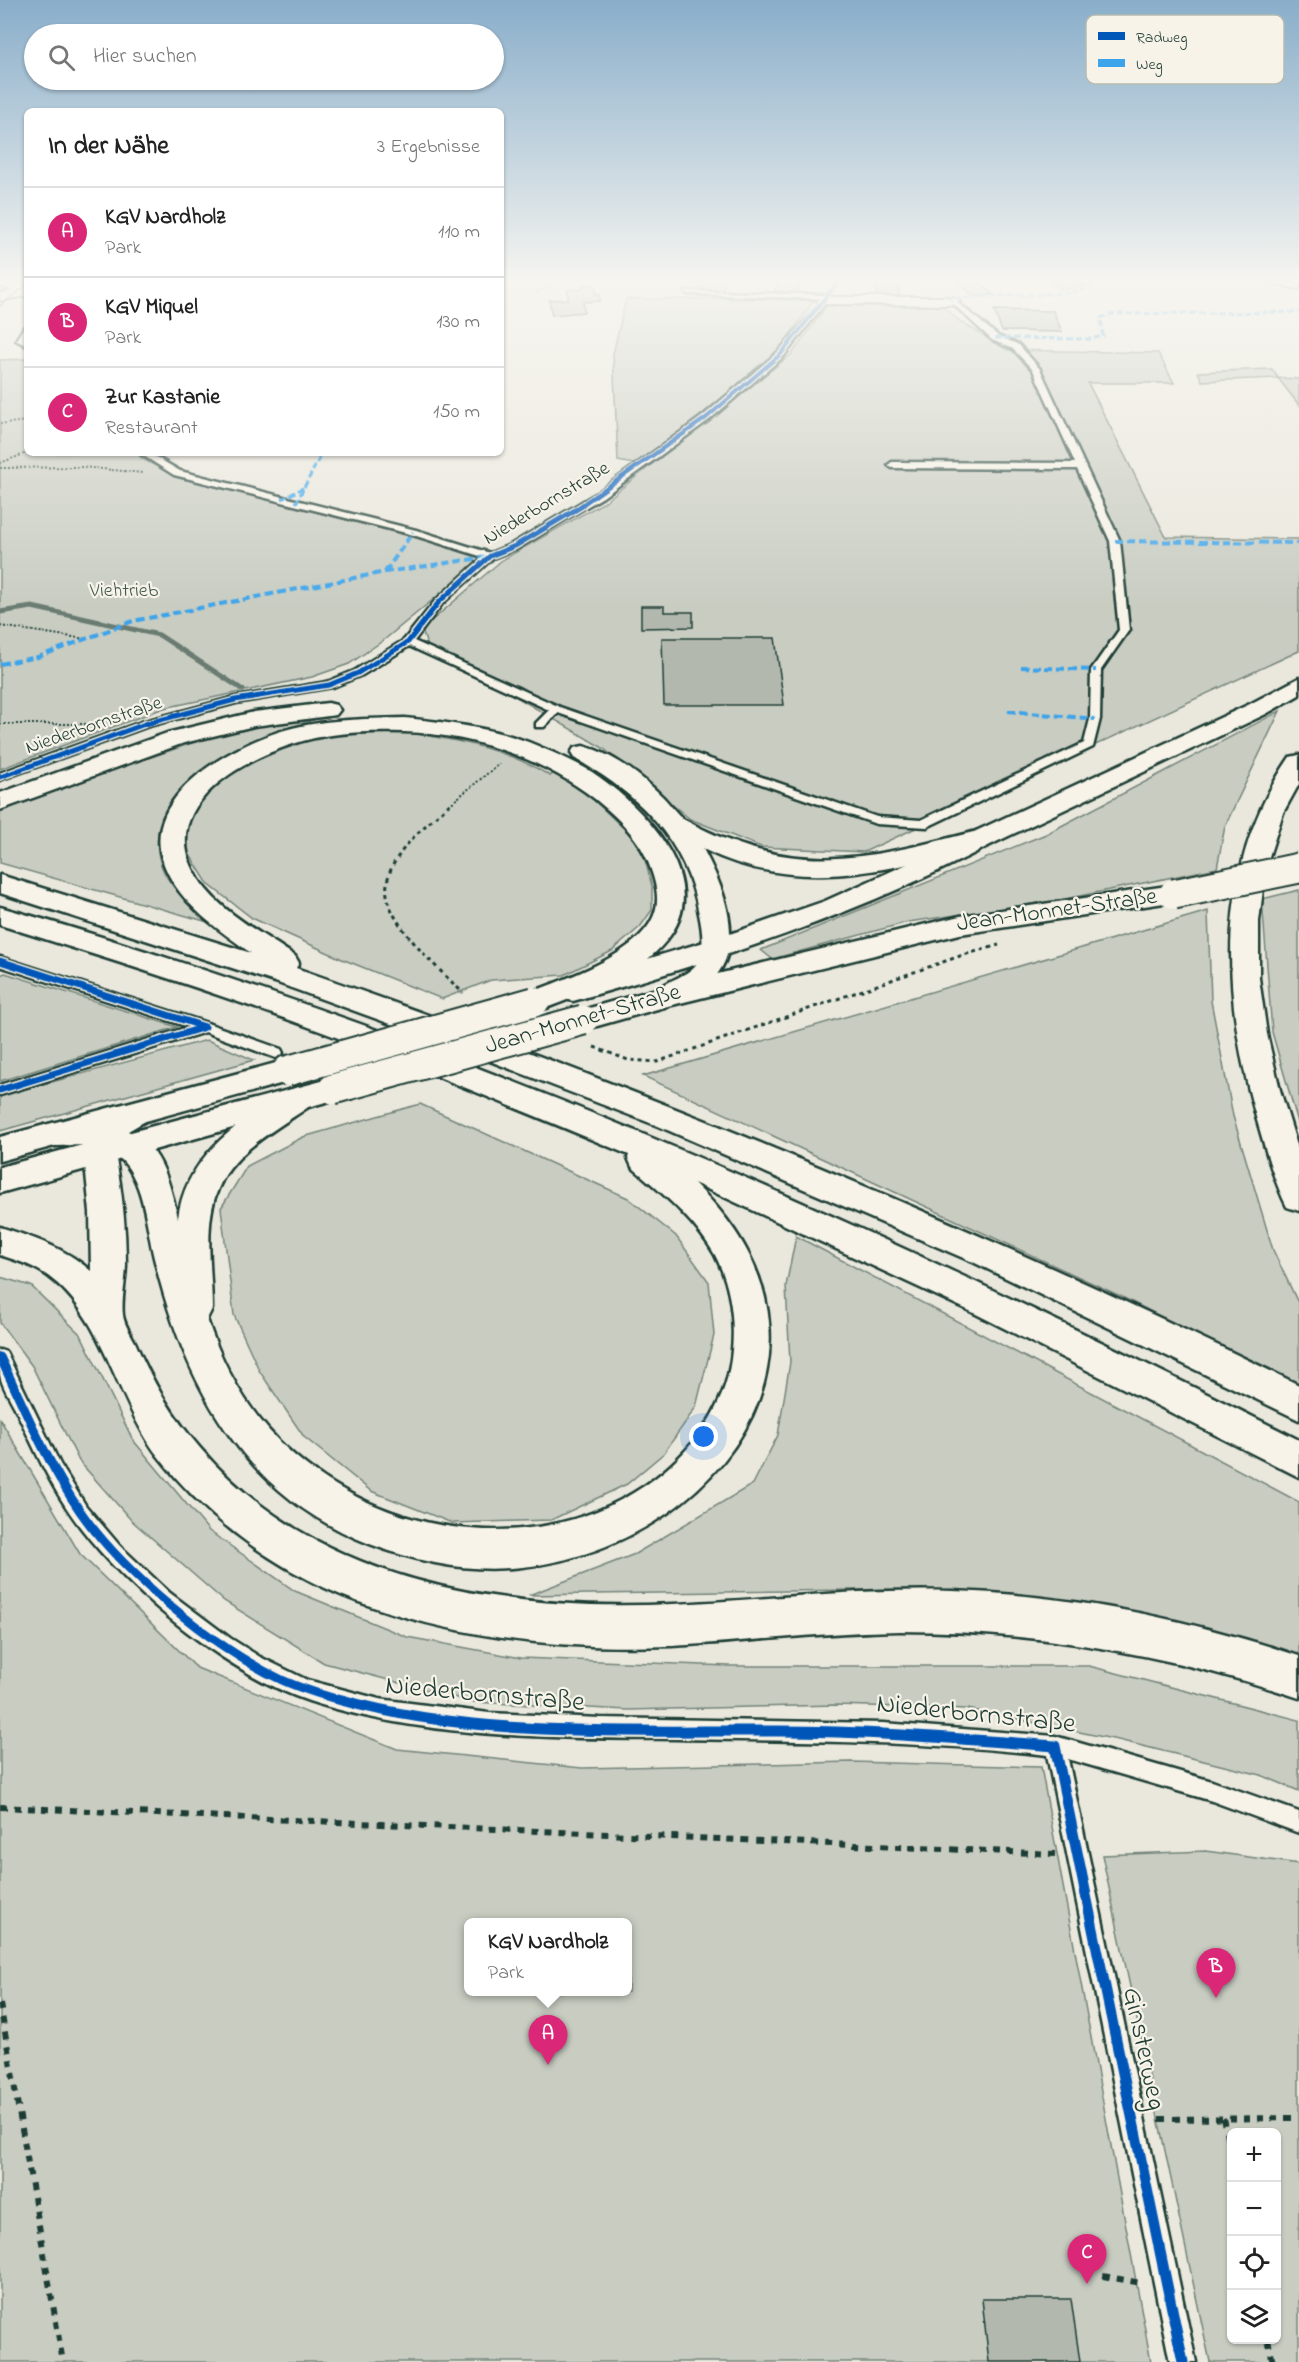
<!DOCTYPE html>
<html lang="de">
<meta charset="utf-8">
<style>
body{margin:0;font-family:"Indie Flower",sans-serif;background:#f6f6f6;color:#222}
.controls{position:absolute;right:18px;bottom:18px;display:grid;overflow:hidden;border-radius:9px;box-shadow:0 2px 4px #0004}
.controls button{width:54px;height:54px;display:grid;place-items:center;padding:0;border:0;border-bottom:2px solid #e0e0e0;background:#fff;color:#222;font:30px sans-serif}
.you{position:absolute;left:704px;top:1437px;width:21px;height:21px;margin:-15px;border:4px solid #fff;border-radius:50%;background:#1a73e8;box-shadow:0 0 0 9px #1a73e833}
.badge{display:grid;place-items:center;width:39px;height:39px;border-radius:50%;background:#db2777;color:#fff;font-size:20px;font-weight:700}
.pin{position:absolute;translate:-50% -50px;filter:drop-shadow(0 2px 3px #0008)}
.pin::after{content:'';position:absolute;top:32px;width:21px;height:18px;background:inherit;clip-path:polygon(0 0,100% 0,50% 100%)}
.popup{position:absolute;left:464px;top:1918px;width:168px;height:78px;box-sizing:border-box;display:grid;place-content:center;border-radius:9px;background:#fff;filter:drop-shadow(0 2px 4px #0005);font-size:20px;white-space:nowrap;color:#767676}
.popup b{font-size:22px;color:#222}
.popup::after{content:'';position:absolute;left:50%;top:100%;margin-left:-12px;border:12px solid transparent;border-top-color:#fff}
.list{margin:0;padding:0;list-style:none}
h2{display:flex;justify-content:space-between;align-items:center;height:78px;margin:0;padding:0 24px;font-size:26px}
h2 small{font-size:20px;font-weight:400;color:#767676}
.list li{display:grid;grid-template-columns:39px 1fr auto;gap:18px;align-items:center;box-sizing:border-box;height:90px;padding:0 24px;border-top:2px solid #e0e0e0}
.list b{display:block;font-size:22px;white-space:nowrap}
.list p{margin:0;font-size:20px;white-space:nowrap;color:#767676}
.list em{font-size:20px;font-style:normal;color:#767676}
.icon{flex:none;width:33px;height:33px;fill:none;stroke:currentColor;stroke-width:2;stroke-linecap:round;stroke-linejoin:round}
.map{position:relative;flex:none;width:1299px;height:2362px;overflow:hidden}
.search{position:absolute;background:#fff;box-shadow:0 2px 4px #0004;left:24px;top:24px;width:480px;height:66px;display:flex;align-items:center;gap:15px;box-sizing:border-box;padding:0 21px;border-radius:33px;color:#767676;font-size:22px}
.panel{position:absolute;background:#fff;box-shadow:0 2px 4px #0004;left:24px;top:108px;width:480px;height:348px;border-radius:9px}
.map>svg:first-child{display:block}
.green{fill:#c8ccc1;stroke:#74847a;stroke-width:1.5;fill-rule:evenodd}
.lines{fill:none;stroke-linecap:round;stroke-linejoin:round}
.stream{stroke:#6a7c72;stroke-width:5}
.building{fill:#b2b8ae;stroke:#1f3d34;stroke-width:1.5}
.lane-casing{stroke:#1f3d34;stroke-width:5}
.street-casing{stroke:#1f3d34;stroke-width:4}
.secondary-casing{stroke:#1f3d34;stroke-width:5}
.primary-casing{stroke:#1f3d34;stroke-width:5}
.highway-casing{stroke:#1f3d34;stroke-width:5}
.path-far2{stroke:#1f3d34;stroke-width:2;stroke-dasharray:2 2;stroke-linecap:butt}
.path-far1{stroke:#1f3d34;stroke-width:3;stroke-dasharray:4 4;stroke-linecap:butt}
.path{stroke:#1f3d34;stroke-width:6;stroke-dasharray:7 7;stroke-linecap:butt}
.lane{fill:#f7f3e8;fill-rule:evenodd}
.street{fill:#f7f3e8;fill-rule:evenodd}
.secondary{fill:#f7f3e8;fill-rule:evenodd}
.primary{fill:#f7f3e8;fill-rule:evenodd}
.highway{fill:#f7f3e8;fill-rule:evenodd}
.tram{stroke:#1f3d34;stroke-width:1.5}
.secondary-bridge-casing{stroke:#1f3d34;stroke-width:33;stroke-linecap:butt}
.secondary-bridge{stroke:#f7f3e8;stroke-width:29}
.quiet-far1{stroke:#3da4eb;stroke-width:3;stroke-dasharray:6 3;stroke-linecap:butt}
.quiet{stroke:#3da4eb;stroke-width:4;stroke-dasharray:8 4;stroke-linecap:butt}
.cycleway-far4-casing{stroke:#f7f3e8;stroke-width:6}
.cycleway-far3-casing{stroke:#f7f3e8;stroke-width:8}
.cycleway-far2-casing{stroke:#f7f3e8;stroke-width:10}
.cycleway-far1-casing{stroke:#f7f3e8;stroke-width:13}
.cycleway-casing{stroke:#f7f3e8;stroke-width:15}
.cycleway-far4{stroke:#0057b8;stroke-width:4}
.cycleway-far3{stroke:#0057b8;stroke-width:5}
.cycleway-far2{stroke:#0057b8;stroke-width:7}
.cycleway-far1{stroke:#0057b8;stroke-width:9}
.cycleway{stroke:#0057b8;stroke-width:11}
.labels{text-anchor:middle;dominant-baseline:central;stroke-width:4.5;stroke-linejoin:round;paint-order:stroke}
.far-street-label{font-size:20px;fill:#1f3d34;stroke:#f7f3e8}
.far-park-label{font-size:20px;fill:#415a50;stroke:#f7f3e8}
.street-label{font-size:24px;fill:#1f3d34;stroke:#f7f3e8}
.near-street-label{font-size:28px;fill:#1f3d34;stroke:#f7f3e8}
.key{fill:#f7f3e8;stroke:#b6bcb2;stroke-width:1.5}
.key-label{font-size:16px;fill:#1f3d34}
</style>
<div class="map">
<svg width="1299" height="2362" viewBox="0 0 1299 2362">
<rect width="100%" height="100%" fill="#eae8dd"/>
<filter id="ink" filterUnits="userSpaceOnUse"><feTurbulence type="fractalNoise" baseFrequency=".0167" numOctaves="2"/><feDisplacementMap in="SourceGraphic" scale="12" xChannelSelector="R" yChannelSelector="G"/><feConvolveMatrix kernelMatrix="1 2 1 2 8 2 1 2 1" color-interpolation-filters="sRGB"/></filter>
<g filter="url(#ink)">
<g class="green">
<polygon points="626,299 815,299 776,354 639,465 618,461 613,354"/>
<polygon points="941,304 958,320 1007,350 1158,353 1174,383 1088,383 1166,537 1299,539 1299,651 864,852 761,847 690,819 603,748 474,672 428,649 422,629 502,560 603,503 792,354 827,306"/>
<polygon points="27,359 27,453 137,453 142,459 173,475 486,556 384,640 349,664 312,677 164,708 0,769 0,360"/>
<polygon points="1272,369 1278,378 1299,379 1299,405 1278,378 1202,381 1198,372"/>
<polygon points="1280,711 1225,826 1217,868 1055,901 908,922 772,959 761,950 1046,834"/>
<path d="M322 717C296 726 266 733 241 746 196 769 138 817 164 872 174 893 198 910 215 924L0 863V809L230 730Z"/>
<path d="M372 727C433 737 496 742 550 776L555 772 577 784 641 845 652 886V910L640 927 612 951 564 975 491 980 442 999 342 959 252 918 208 884 188 852V819L210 789 244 765 284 745Z"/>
<polygon points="1299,890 1299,1126 1272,1032 1262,899"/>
<polygon points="1208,911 1211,1001 1233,1116 1273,1250 1299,1305 1299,1386 1118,1295 643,1076"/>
<polygon points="5,973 177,1027 0,1081 0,975"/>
<polygon points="207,1040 254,1060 0,1131 0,1096"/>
<polygon points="420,1104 628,1198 676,1236 709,1282 714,1335 696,1407 664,1453 627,1484 551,1520 452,1523 371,1491 304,1437 260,1372 234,1315 221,1208 247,1166 303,1137"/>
<polygon points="796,1236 1299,1502 1299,1663 1180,1622 908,1589 529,1595 635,1554 753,1484 778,1435 790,1362 786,1286"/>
<polygon points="0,1277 31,1286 81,1335 133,1440 209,1531 295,1591 407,1637 521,1658 729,1666 1089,1666 1299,1720 1299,1791 1261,1775 1118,1740 968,1709 835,1705 628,1710 472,1702 324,1663 224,1601 131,1520 79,1461 32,1366 0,1323"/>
<path d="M0 1419 80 1554 197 1668 397 1749 582 1768 851 1762 1041 1767 1151 2362H0ZM468 1922H628V1992H468Z"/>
<path d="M1206 1851 1299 1864V2362H1210L1102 1855ZM1232 2132H1276V2340H1232Z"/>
</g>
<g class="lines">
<polyline class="stream" points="0,612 32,607 159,635 243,690"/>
</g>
<g class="building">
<polygon points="704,279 726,279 722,292 700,291"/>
<polygon points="1048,279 1072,279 1086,285 1068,289"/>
<polygon points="777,280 799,281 798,295 775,294"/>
<polygon points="874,281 896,282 900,296 878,296"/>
<polygon points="979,281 994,295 973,296 959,282"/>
<polygon points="582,285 595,285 596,294 600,294 600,301 583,302 584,312 552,315 549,300 568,299 568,290 582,289"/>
<polygon points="994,310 1053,311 1062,332 1002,331"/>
<polygon points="641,606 664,606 664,612 693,612 693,627 641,628"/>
<polygon points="662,638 775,638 784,705 664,705"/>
<polygon points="982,2299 1071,2299 1080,2362 989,2362"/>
</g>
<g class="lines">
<defs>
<g id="lane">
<polygon points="1262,279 1299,285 1299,289 1263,280"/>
<polygon points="685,291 827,295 830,297 824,299 826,302 784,356 709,420 603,497 518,548 493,558 442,604 414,641 560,707 877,817 921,820 1084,743 1090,719 1091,670 1119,630 1110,541 1077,469 892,468 888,465 892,462 1075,463 1033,370 1013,349 992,340 951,302 953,299 998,336 1019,345 1040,369 1120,541 1129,630 1101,670 1100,719 1093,747 927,827 876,824 558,713 544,727 536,727 536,723 549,710 409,646 362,675 333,687 236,703 149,726 0,780 0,773 141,722 235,697 327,682 354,671 404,640 436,600 483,557 410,534 174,475 139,453 149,453 180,471 416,530 490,553 512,544 597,493 703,416 778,352 824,299 687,294"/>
<polygon points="24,327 27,327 24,339 27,341 27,346 16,340"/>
<polygon points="0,957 210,1024 281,1049 283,1053 276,1058 205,1032 0,1095 0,1085 189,1027 0,966"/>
<path d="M0 1350 6 1352 60 1464 86 1506 120 1546 170 1593 230 1638 260 1657 307 1680 379 1699 489 1713 600 1718 883 1723 1055 1736 1212 1781 1299 1812V1833L1212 1801 1068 1759 1196 2362H1170L1047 1755C924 1741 801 1741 677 1739 555 1738 427 1739 309 1701 224 1673 115 1582 66 1507 46 1476 31 1442 15 1408 10 1398 2 1386 0 1375 0 1367 0 1358 0 1350Z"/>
</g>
<g id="street">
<polygon points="27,288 27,296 0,301 0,293"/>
<polygon points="824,297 953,297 960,301 953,305 819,304 817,301"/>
</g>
<g id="secondary">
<polygon points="0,279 27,285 27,295 0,286"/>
<path d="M985 829 994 831 998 837 994 843C860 914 719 960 573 1001L563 998 558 991 563 984 721 937 825 901Z"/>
<polygon points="1174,885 1184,888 1188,894 1184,900 960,934 668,1006 583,1030 572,1027 568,1020 572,1013 667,986 960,916"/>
<polygon points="287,1060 298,1063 302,1071 298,1079 0,1161 0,1137"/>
<polygon points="333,1078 344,1081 349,1089 344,1097 0,1193 0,1167"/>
</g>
<polygon id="primary" points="1299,678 1299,695 1266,714 994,843 985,845 976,843 972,837 976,831 1250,704"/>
<g id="highway">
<polygon points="328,703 336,705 340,710 336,715 254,726 184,743 0,810 0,793 167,733 254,712"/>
<path d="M405 718C450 723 497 728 538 746 556 754 576 762 592 772 641 805 717 880 666 941 637 977 586 992 544 1009L534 1012 524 1009 519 1002 524 995C561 980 642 955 655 912 660 897 655 881 650 867 641 839 617 817 595 799 542 758 471 734 404 732 368 731 327 732 293 744 243 760 161 804 193 869 211 908 261 932 295 956L299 963 296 968C639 1087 973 1224 1299 1385V1420L975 1263 658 1126 443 1043 275 982 0 893V875L251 953C219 930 181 905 165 867 136 799 227 749 278 732 319 719 363 719 405 718Z"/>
<path d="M583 746C612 753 642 776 663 797 670 804 677 815 685 820 797 881 869 858 985 829L994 831 998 837 994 843C896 868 801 898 703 849 728 895 752 961 695 993 682 1001 672 1008 657 1003L652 996C663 979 690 978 699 960 705 947 702 928 699 914 687 840 637 793 574 758L571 753 574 748Z"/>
<path d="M1299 755V784L1283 813 1266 866 1259 921V978L1267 1034 1280 1090 1299 1152V1211L1287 1207C1273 1179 1265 1147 1256 1117 1221 993 1215 866 1290 757Z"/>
<path d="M0 907C91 932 180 962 269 992 624 1113 964 1271 1299 1440V1477L972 1312 694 1183C895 1374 657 1608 435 1563 267 1529 192 1414 154 1258 146 1225 144 1175 115 1154 122 1190 126 1227 126 1264 126 1280 121 1299 123 1315 124 1324 131 1334 135 1342 152 1381 172 1416 200 1448 316 1584 503 1612 673 1604 766 1600 859 1588 952 1591 1071 1595 1186 1618 1299 1656V1698C1169 1654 1037 1631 900 1631 824 1632 748 1642 671 1646 570 1650 469 1640 373 1607 289 1579 212 1526 158 1456 118 1403 104 1320 53 1280 38 1267 19 1261 0 1255V1227C34 1238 64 1247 91 1271L90 1212 83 1145 57 1146 46 1143 41 1134 46 1125C60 1121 91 1124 97 1121 115 1113 125 1097 147 1104L152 1112 147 1120 128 1131C164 1148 169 1184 178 1218 186 1156 237 1124 285 1092L296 1088 307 1092 312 1100 307 1108C276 1129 233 1152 218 1189 203 1225 212 1270 212 1309L207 1319C224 1370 252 1419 294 1455 395 1543 556 1560 663 1472 701 1440 728 1401 732 1350 735 1319 730 1284 715 1255 695 1220 662 1193 632 1167L628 1158 629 1155C528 1113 427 1071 325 1033 218 993 109 959 0 925Z"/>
</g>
</defs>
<use href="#lane" class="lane-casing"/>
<use href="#street" class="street-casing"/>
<use href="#secondary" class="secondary-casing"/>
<use href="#primary" class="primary-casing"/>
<use href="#highway" class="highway-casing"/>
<g class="path-far2">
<polyline points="1042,279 1070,293"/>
<polyline points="537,293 557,279"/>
<polyline points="0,424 27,421"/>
<polyline points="0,463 27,453"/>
<polyline points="0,468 82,467 143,473"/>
<polyline points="0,626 86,639"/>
<polyline points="0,724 90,724"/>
<polyline points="449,805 499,764"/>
</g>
<g class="path-far1">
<path d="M450 804C426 825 382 859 387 895 391 927 441 971 463 993"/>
<polyline points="594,1047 628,1060 657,1062 960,956 999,945"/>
</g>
<g class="path">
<polyline points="0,1807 1055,1854"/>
<polyline points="0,2004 63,2362"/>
<polyline points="1223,2118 1232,2158"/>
<polyline points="1159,2119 1299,2118"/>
<polyline points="1103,2276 1141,2283"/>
<polyline points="1268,2340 1273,2362"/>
</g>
<use href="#lane" class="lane"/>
<use href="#street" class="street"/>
<use href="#secondary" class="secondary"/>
<use href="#primary" class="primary"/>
<use href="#highway" class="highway"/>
<polyline class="tram" points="0,306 27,285"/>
<defs>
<g id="secondary-bridge">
<polyline points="1174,894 1299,868"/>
<polyline points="287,1071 534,1002"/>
<polyline points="333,1089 583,1020"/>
</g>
</defs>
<use href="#secondary-bridge" class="secondary-bridge-casing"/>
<use href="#secondary-bridge" class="secondary-bridge"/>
<g class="quiet-far1">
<polyline points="953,301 950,298 1070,293 1114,279"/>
<polyline points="995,338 1089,339 1103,336 1101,318 1112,314 1299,312"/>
<polyline points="282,499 305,487"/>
<polyline points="296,503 322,453"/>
</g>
<g class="quiet">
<polyline points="1115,541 1299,543"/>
<polyline points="385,572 413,532"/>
<polyline points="0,664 38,657 133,621 385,572 487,557"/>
<polyline points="1021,667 1096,670"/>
<polyline points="1008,711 1095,719"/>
</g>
<defs>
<polyline id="cycleway-far4" points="579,507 706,418 781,354 840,279"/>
<polyline id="cycleway-far3" points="0,777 145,724 235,700 329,685 358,673 408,642 439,602 490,556 515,546 582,506"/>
<polyline id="cycleway-far2" points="0,961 205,1027 0,1090"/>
<path id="cycleway-far1" d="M0 1357C25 1409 47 1463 80 1511 123 1573 214 1648 282 1680 302 1689 322 1695 343 1701"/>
<path id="cycleway" d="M338 1699C477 1739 636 1730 779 1731 872 1731 963 1739 1055 1746L1183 2362"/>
</defs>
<use href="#cycleway-far4" class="cycleway-far4-casing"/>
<use href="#cycleway-far3" class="cycleway-far3-casing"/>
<use href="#cycleway-far2" class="cycleway-far2-casing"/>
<use href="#cycleway-far1" class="cycleway-far1-casing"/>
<use href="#cycleway" class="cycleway-casing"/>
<use href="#cycleway-far4" class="cycleway-far4"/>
<use href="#cycleway-far3" class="cycleway-far3"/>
<use href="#cycleway-far2" class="cycleway-far2"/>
<use href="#cycleway-far1" class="cycleway-far1"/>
<use href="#cycleway" class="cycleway"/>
</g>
</g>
<linearGradient id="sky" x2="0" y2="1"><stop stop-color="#89aeca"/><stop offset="0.46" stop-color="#f6f5f0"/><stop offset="1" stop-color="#f6f5f0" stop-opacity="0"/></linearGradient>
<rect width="1299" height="609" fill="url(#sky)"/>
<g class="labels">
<g class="far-street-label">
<text transform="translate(547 504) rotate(-31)">Niederbornstraße</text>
<text transform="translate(94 726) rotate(-19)">Niederbornstraße</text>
</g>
<g class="far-park-label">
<text x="124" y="591">Viehtrieb</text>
</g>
<g class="street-label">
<text transform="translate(1057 911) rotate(-8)">Jean-Monnet-Straße</text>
<text transform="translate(583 1020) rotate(-16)">Jean-Monnet-Straße</text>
</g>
<g class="near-street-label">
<text transform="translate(485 1695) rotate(5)">Niederbornstraße</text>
<text transform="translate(976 1715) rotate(6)">Niederbornstraße</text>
<text transform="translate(1143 2049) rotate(78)">Ginsterweg</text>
</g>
</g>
<rect x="1086" y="15" width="198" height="69" rx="9" class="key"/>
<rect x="1098" y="32" width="27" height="8" fill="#0057b8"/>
<rect x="1098" y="59" width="27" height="8" fill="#3da4eb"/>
<g class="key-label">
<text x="1136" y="42">Radweg</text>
<text x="1136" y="69">Weg</text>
</g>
</svg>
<div class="controls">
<button>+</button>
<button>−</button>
<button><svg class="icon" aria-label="locate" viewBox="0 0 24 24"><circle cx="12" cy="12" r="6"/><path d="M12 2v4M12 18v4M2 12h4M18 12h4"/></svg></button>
<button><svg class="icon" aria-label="layers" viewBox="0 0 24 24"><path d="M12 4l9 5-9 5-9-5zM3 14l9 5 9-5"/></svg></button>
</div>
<div class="you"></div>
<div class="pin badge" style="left:548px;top:2065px">A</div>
<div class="popup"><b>KGV Nardholz</b>Park</div>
<div class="pin badge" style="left:1216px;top:1998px">B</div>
<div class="pin badge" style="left:1087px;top:2284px">C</div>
<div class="search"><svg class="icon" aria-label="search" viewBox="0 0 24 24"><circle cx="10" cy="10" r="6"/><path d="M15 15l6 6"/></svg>Hier suchen</div>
<section class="panel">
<h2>In der Nähe<small>3 Ergebnisse</small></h2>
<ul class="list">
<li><span class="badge">A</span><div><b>KGV Nardholz</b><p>Park</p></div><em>110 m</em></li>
<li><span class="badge">B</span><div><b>KGV Miquel</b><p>Park</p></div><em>130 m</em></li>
<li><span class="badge">C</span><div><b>Zur Kastanie</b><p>Restaurant</p></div><em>150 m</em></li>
</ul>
</section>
</div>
